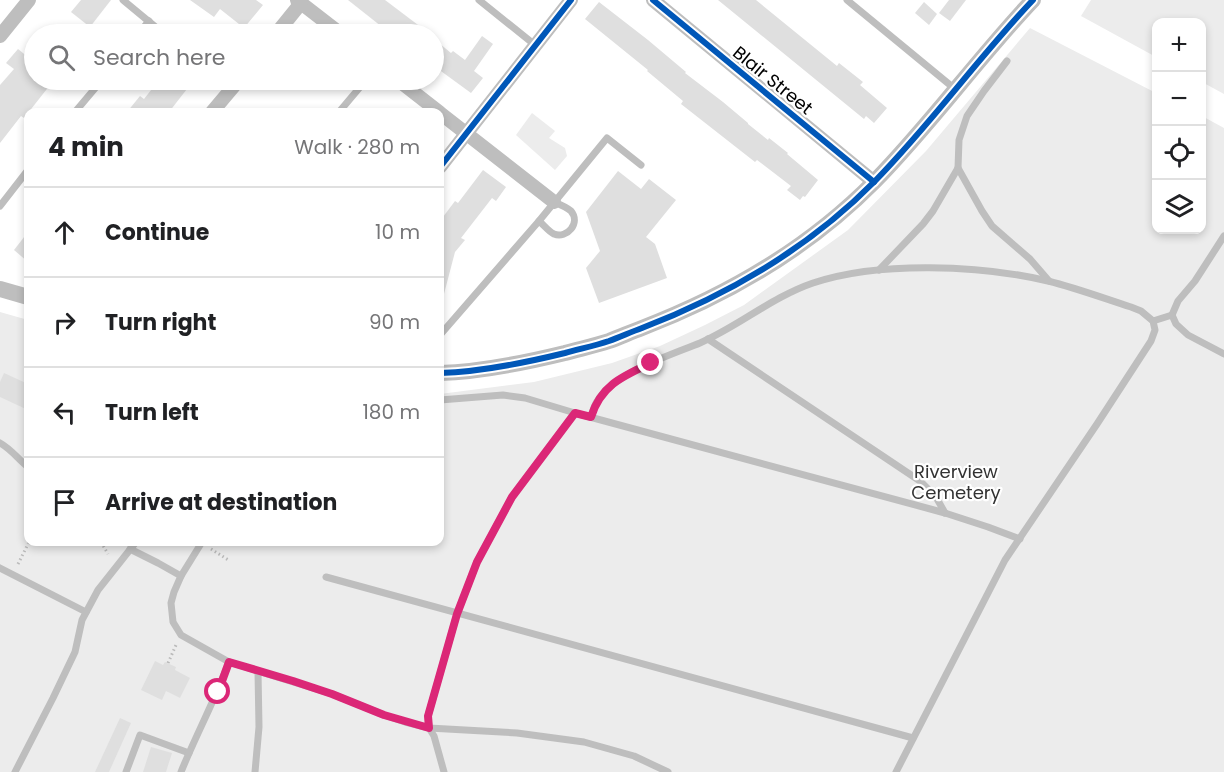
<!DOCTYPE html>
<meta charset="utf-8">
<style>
body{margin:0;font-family:Poppins,sans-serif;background:#f6f6f6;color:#202124}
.controls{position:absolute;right:18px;top:18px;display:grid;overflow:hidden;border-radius:12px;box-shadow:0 3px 9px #0003}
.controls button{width:54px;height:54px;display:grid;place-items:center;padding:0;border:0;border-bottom:2px solid #e0e0e0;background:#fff;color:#202124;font:30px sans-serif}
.stop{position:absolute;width:18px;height:18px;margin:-14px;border:4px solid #db2777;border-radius:50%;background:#fff}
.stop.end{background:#db2777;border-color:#fff;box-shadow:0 2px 6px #0008}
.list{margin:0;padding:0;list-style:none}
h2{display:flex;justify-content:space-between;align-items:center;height:78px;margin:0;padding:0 24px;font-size:26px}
h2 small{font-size:20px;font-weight:400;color:#757577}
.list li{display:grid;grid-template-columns:39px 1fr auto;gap:18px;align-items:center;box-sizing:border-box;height:90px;padding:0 24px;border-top:2px solid #e0e0e0}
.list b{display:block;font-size:22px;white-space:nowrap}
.list em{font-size:20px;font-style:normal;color:#757577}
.icon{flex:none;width:33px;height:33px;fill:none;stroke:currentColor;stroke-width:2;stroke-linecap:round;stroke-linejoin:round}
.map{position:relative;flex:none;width:1224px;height:772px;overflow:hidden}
.search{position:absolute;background:#fff;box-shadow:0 3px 9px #0003;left:24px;top:24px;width:420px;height:66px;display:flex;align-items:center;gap:15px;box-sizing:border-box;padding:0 21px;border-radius:33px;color:#757577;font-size:22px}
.panel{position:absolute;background:#fff;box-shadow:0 3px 9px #0003;left:24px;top:108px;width:420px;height:438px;border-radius:12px}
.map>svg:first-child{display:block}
.green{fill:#ececec}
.building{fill:#dfdfdf}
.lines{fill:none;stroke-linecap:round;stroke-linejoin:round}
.path{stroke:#b9b9b9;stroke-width:3;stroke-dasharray:1.5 3;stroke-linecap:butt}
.service{stroke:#bebebe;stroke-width:7}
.minor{stroke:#bebebe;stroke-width:14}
.tertiary{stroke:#bebebe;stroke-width:16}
.cycleway-casing{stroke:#fff;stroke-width:10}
.cycleway{stroke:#0057b8;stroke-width:6}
.route{stroke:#db2777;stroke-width:8}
.labels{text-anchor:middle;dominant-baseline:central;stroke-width:4.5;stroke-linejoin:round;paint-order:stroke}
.street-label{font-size:18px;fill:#000;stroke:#fff}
.park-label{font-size:18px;fill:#333;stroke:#fff}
</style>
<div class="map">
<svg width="1224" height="772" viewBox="0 0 1224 772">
<rect width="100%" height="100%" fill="#fff"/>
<g class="green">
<polygon points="1091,0 1224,0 1224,94 1202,82 1202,22 1156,22 1156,57 1081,16"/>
<polygon points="1030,28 1156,93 1156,230 1202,230 1202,116 1224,128 1224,772 0,772 0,312 28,320 28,542 440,542 440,394 534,382 612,363 660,346 705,325 744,305 848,230 926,151"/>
<polygon points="532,113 555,131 549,138 565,148 567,156 555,170 516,135"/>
</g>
<g class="building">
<polygon points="81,0 111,0 90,27 71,12"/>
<polygon points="190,0 256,0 263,5 244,28 220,9 214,17"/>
<polygon points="348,0 385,0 430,34 391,34"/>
<polygon points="718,0 756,0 837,66 839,63 863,82 860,85 887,108 874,123 866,116 864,119"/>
<polygon points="949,0 966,0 950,21 939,13"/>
<polygon points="599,2 648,40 686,72 685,73 723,102 748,123 748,124 768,140 769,138 788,153 787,154 818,180 805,197 803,196 800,200 787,190 791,186 757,160 755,162 681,104 683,101 647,71 648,70 585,19"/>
<polygon points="924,2 937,14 929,25 915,13"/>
<polygon points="482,36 493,44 474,71 483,78 471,93 434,66 434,39 451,53 453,51 465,60"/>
<polygon points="18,49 34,62 34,80 54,80 24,118 21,116 0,143 0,85 14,69 6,63"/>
<polygon points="159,80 194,80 169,112 127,112 140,96 144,99"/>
<polygon points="483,170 506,187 496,201 492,198 461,238 465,240 455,252 444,294 440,293 440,221 455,201 458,203"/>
<polygon points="618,171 641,189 649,179 676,200 646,237 655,244 667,278 599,303 586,268 600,251 586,212"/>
<polygon points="28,232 28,262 14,250"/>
<polygon points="4,373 28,384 28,410 0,397 0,382"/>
<polygon points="155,661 163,665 165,662 176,667 175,670 190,678 180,698 166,691 162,700 141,690"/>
<polygon points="120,718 131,723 109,772 95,772"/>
<polygon points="151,747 172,753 166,772 143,772"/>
</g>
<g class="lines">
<g class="path">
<polyline points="101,542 108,554"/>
<polyline points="211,549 230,561"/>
<polyline points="18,564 29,542"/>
<polyline points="168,663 176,645"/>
</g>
<g class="service">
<polyline points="123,0 164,34"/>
<polyline points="479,0 535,45"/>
<polyline points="847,0 955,89"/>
<polyline points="138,34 149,21"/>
<polyline points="219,80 231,90"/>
<polyline points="75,112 102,80"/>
<polyline points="339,112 366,80"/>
<polyline points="958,168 982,211 992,226 1030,259 1049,281"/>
<polyline points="0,206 28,170"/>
<path d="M539 221C544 225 548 231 554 234 567 239 581 223 571 211 566 207 559 204 554 202"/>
<polyline points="1224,236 1195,281 1178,301 1172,315 1176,324 1188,335 1224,354"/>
<polyline points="879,270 923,224 933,211 958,168 959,140 967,116 984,91 1007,61"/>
<polyline points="1153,321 1172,315"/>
<polyline points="440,335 539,221 607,138 641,165"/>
<polyline points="708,339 920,481 936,497 945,513"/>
<polyline points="440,400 503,395 525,398 575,413 945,513 988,527 1020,539"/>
<path d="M591 417C593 411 594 405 598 400 614 373 671 355 700 343 739 326 772 297 813 283 879 261 980 265 1048 281 1076 288 1103 298 1131 307L1141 311 1153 321 1155 330 1151 341 1097 424 1005 560 896 772"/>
<path d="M0 443C11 449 18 459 28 467"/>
<polyline points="202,542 181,576 174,592 171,603 173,622 181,635 229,662 332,694 384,715 405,722 429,728 517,733 584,742 634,756 668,772"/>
<polyline points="130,549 158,563 181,576"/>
<polyline points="0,568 86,612"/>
<polyline points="326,577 913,738"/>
<polyline points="15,772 53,698 75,652 82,620 98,590 136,542"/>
<polyline points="126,772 140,735 189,753"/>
<path d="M181 772C196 735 215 700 229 662"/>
<polyline points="255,772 259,727 258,672"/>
<polyline points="444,772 434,736 429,728 428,716 457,614 477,562 512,497 575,413"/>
</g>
<g class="minor">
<polyline points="297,0 341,34"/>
<polyline points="653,0 874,182"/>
<polyline points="276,34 301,3"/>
<polyline points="0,36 29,0"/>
<polyline points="398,80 439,112"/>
<polyline points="212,112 239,80"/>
<polyline points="440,113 554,202"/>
<polyline points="440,167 571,0"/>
</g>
<g class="tertiary">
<polyline points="0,289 28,297"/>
<path d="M440 373C481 372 524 363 565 353 579 349 594 346 609 341 620 337 631 332 642 328 728 295 810 247 875 181 931 124 978 58 1033 0"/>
</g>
<defs>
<g id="cycleway">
<polyline points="653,0 874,182"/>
<polyline points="440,167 571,0"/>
<path d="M440 373C481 372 524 363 565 353 579 349 594 346 609 341 620 337 631 332 642 328 728 295 810 247 875 181 931 124 978 58 1033 0"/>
</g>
</defs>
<use href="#cycleway" class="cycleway-casing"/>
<use href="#cycleway" class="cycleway"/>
</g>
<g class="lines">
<path class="route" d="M218 692 229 662 293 681 332 694 384 715 429 728 428 716 457 614 477 562 512 497 575 413 591 417C601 385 623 376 651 363"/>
</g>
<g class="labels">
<g class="street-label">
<text transform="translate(773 80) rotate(39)">Blair Street</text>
</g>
<g class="park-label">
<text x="956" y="471">Riverview<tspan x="956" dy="21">Cemetery</tspan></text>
</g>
</g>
</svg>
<div class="controls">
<button>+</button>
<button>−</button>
<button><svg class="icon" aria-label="locate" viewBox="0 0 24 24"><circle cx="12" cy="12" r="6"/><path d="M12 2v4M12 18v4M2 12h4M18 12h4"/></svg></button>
<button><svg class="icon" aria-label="layers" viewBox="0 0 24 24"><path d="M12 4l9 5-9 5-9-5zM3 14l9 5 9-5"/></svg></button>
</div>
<div class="stop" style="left:218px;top:692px"></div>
<div class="stop end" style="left:651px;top:363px"></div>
<div class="search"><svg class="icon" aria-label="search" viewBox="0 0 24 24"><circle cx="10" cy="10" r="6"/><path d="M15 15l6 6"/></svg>Search here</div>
<section class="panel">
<h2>4 min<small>Walk · 280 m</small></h2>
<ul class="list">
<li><svg class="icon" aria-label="ahead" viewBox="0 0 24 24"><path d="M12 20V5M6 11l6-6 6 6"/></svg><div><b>Continue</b></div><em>10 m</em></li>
<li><svg class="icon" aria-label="right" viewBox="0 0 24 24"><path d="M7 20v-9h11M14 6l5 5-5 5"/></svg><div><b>Turn right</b></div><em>90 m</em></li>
<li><svg class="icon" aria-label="left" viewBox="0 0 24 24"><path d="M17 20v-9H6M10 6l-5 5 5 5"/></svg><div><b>Turn left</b></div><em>180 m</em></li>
<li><svg class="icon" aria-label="arrive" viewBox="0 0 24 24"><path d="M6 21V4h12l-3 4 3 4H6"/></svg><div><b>Arrive at destination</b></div></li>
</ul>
</section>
</div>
